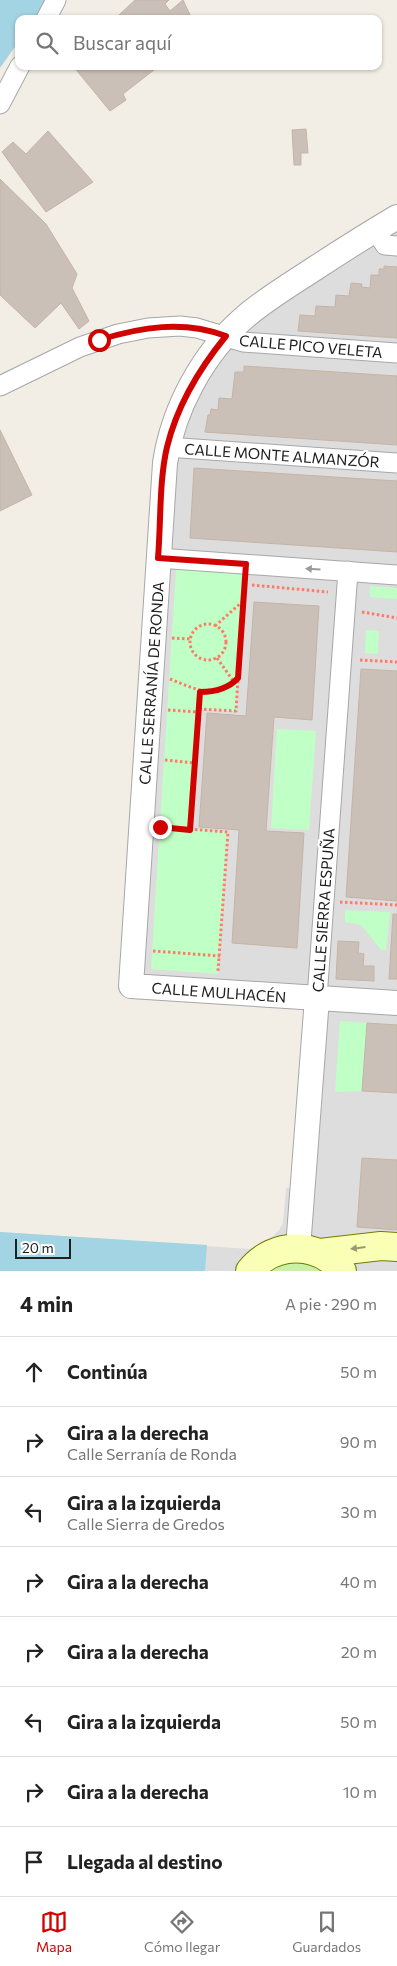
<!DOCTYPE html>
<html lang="es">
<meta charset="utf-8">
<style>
body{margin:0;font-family:Commissioner,sans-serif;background:#f6f6f6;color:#222}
.scale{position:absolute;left:15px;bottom:12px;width:56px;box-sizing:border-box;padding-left:5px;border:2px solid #202020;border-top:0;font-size:14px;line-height:18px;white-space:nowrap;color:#202020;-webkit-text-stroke:4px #fff;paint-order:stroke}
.stop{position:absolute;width:15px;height:15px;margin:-11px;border:4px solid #d00300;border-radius:50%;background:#fff}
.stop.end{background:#d00300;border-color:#fff;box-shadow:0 1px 5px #0008}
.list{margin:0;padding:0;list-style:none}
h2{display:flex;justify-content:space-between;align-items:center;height:65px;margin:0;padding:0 20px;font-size:21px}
h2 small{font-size:16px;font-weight:400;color:#767676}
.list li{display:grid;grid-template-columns:32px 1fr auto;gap:15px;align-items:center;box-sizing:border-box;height:70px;padding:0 20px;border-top:1px solid #e0e0e0}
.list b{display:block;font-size:19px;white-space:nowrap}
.list p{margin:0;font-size:16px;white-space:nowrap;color:#767676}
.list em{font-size:16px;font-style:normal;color:#767676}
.icon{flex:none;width:28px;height:28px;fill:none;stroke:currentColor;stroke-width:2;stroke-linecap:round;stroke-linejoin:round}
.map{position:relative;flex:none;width:397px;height:1271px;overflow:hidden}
.search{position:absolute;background:#fff;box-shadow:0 1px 4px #0004;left:15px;right:15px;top:15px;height:55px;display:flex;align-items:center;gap:12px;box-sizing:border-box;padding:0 18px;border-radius:10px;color:#767676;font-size:19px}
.sheet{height:625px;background:#fff}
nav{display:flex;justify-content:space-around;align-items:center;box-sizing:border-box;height:70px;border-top:1px solid #e0e0e0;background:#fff;font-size:14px;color:#767676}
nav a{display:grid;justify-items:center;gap:2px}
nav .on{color:#d00300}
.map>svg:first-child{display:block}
.residential{fill:#dedddd}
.grass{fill:#caf0a7}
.park{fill:#c0ffc6}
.water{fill:#a2d4e3}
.building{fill:#cac0b8;stroke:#c5b4a6}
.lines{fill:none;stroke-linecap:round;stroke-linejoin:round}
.minor-casing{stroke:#a7a7a7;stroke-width:21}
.tertiary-casing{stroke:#a7a7a7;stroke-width:26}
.secondary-casing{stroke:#6f7e00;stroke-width:30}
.path{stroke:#ff7b69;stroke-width:3;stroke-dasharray:2.5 2.5;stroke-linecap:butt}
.minor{stroke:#fff;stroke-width:19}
.tertiary{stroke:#fff;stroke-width:24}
.secondary{stroke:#faffb6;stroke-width:28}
.oneway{fill:#9b9b9b}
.oneway2{fill:#989b72}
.route{stroke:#d00300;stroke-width:6}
.labels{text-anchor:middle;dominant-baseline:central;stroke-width:4.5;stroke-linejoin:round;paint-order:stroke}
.street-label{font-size:15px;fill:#202020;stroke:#fff}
</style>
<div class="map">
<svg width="397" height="1271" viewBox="0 0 397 1271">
<rect width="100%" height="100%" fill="#f2eee6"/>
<polygon class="residential" points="397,217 397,1271 0,1271 0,1232 250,1249 273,1236 279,1230 283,1223 286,1188 302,1189 316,998 131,986 165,463 212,353"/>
<polygon class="grass" points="277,1251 342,1271 250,1271"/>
<g class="park">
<polygon points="176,569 244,573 236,711 199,709 190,829 228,832 218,974 151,969"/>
<polygon points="370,586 397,588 397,599 370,597"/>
<polygon points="366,630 379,631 378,654 365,653"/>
<polygon points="277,729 316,731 309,830 271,828"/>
<polygon points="345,910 390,912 386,950 381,950 361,925 345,922"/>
<polygon points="340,1021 367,1023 362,1091 335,1092"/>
</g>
<g class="water">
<polygon points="0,0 50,0 36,19 19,19 19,41 0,68"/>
<polygon points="0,1232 207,1245 205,1271 0,1271"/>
</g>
<g class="building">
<polygon points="135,0 169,0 165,4 170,11 183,0 192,19 122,19 119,15"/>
<polygon points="73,66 159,66 123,94 126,100 110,111"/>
<polygon points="306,129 308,153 301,153 301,165 294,165 292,130"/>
<polygon points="48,131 93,182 46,212 2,152 13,142 26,154"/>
<polygon points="0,179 46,224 77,274 72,288 89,321 79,329 61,303 35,328 0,295"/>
<polygon points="384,266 397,267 397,338 298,331 300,315 315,316 316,306 335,307 336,295 349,296 351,283 362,284 361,287 370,288 371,275 379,275 379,269 384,269"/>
<polygon points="244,366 397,376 397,445 205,432 208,415 210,415 211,409 218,410 219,398 232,399 235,372 244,372"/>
<polygon points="0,430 32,495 0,511"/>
<polygon points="194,468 397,481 397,552 190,538"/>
<polygon points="254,602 319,606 312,720 274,717 266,831 304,833 297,948 232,943 239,830 199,827 207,713 246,716"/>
<polygon points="361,669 397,671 397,901 346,897"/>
<polygon points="393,914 397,914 397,979 389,979"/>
<polygon points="338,941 359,942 358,953 364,954 363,966 374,966 374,981 336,979"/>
<polygon points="367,1023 397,1025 397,1093 362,1091"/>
<polygon points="362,1158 397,1160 397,1230 357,1227"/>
</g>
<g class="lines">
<defs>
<g id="minor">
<polyline points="46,19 56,0"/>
<polyline points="0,104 20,66"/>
<polyline points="375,230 385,245 397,246"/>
<polyline points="0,386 80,347 118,334 148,328 180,326 197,328 243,342 397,353"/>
<polyline points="167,447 397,463"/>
<polyline points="158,558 397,575"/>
<polyline points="317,998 348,571"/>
</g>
<g id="tertiary">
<path d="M397 217C370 233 343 250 317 267 293 283 267 298 245 317 203 353 173 409 165 463L131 986 397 1003"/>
<polyline points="298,1248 317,998"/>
</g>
<g id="secondary">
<polyline points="320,1253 381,1246 397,1247"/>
<path d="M250 1271C274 1241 318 1241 342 1271"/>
</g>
</defs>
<use href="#minor" class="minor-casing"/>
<use href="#tertiary" class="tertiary-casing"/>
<use href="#secondary" class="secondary-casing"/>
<g class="path">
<polyline points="252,585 328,592"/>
<polyline points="362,612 397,618"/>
<circle cx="208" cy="642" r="18"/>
<polyline points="215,626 242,602"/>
<polyline points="172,638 191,639"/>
<polyline points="217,658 234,682"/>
<polyline points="360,660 397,662"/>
<path d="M170 679C193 688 218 702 237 678"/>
<polyline points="199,709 236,711 244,582"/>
<polyline points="168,710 198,712"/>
<polyline points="165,760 195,763"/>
<polyline points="160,827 228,832 218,971"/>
<polyline points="190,830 200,691"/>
<polyline points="340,902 397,905"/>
<polyline points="153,951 220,956"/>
</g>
<use href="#minor" class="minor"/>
<use href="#tertiary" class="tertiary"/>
<use href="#secondary" class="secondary"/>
</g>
<defs><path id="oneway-solid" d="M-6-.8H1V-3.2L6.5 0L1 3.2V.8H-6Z" transform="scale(1.25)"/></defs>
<use class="oneway" href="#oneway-solid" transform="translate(313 569) rotate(-176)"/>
<use class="oneway2" href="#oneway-solid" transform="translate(358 1248) rotate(173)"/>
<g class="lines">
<path class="route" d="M99 340C141 327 183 320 226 336 199 369 177 406 167 447 159 481 161 523 158 558L246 564 238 678C228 689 214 692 200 692L190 830 160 827"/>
</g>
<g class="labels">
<g class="street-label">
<text transform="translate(311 346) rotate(5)">CALLE PICO VELETA</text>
<text transform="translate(282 455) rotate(4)">CALLE MONTE ALMANZÓR</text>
<text transform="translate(151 683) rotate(-86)">CALLE SERRANÍA DE RONDA</text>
<text transform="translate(323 910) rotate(-86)">CALLE SIERRA ESPUÑA</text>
<text transform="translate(219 992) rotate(4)">CALLE MULHACÉN</text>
</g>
</g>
</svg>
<div class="scale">20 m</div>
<div class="stop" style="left:99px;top:340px"></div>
<div class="stop end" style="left:160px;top:827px"></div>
<div class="search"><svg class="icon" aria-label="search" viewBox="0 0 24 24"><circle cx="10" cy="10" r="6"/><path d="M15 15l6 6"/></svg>Buscar aquí</div>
</div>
<section class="sheet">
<h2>4 min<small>A pie · 290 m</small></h2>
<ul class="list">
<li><svg class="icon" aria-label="ahead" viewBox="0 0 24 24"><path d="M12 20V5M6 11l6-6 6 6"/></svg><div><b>Continúa</b></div><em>50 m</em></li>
<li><svg class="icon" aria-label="right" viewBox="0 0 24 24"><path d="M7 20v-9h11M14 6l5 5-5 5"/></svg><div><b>Gira a la derecha</b><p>Calle Serranía de Ronda</p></div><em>90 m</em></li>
<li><svg class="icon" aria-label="left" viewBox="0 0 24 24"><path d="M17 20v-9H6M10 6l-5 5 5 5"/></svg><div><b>Gira a la izquierda</b><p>Calle Sierra de Gredos</p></div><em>30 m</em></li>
<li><svg class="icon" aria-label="right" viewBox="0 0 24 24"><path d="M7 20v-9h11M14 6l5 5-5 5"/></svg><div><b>Gira a la derecha</b></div><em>40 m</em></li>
<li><svg class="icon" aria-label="right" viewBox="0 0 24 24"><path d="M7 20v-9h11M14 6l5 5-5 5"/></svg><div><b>Gira a la derecha</b></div><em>20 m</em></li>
<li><svg class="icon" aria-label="left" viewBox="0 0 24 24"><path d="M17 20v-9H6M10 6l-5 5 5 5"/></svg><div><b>Gira a la izquierda</b></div><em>50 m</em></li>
<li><svg class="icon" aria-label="right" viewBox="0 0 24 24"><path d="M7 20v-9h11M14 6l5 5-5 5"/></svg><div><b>Gira a la derecha</b></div><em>10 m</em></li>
<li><svg class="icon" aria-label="arrive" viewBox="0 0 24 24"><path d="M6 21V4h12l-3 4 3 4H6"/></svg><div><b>Llegada al destino</b></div></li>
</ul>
</section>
<nav>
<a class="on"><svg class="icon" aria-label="map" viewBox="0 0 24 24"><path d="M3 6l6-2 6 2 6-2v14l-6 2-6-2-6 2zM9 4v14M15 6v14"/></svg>Mapa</a>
<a><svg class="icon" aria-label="directions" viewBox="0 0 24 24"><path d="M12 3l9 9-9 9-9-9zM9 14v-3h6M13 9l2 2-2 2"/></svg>Cómo llegar</a>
<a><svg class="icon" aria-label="saved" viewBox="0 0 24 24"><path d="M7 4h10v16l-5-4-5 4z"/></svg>Guardados</a>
</nav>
